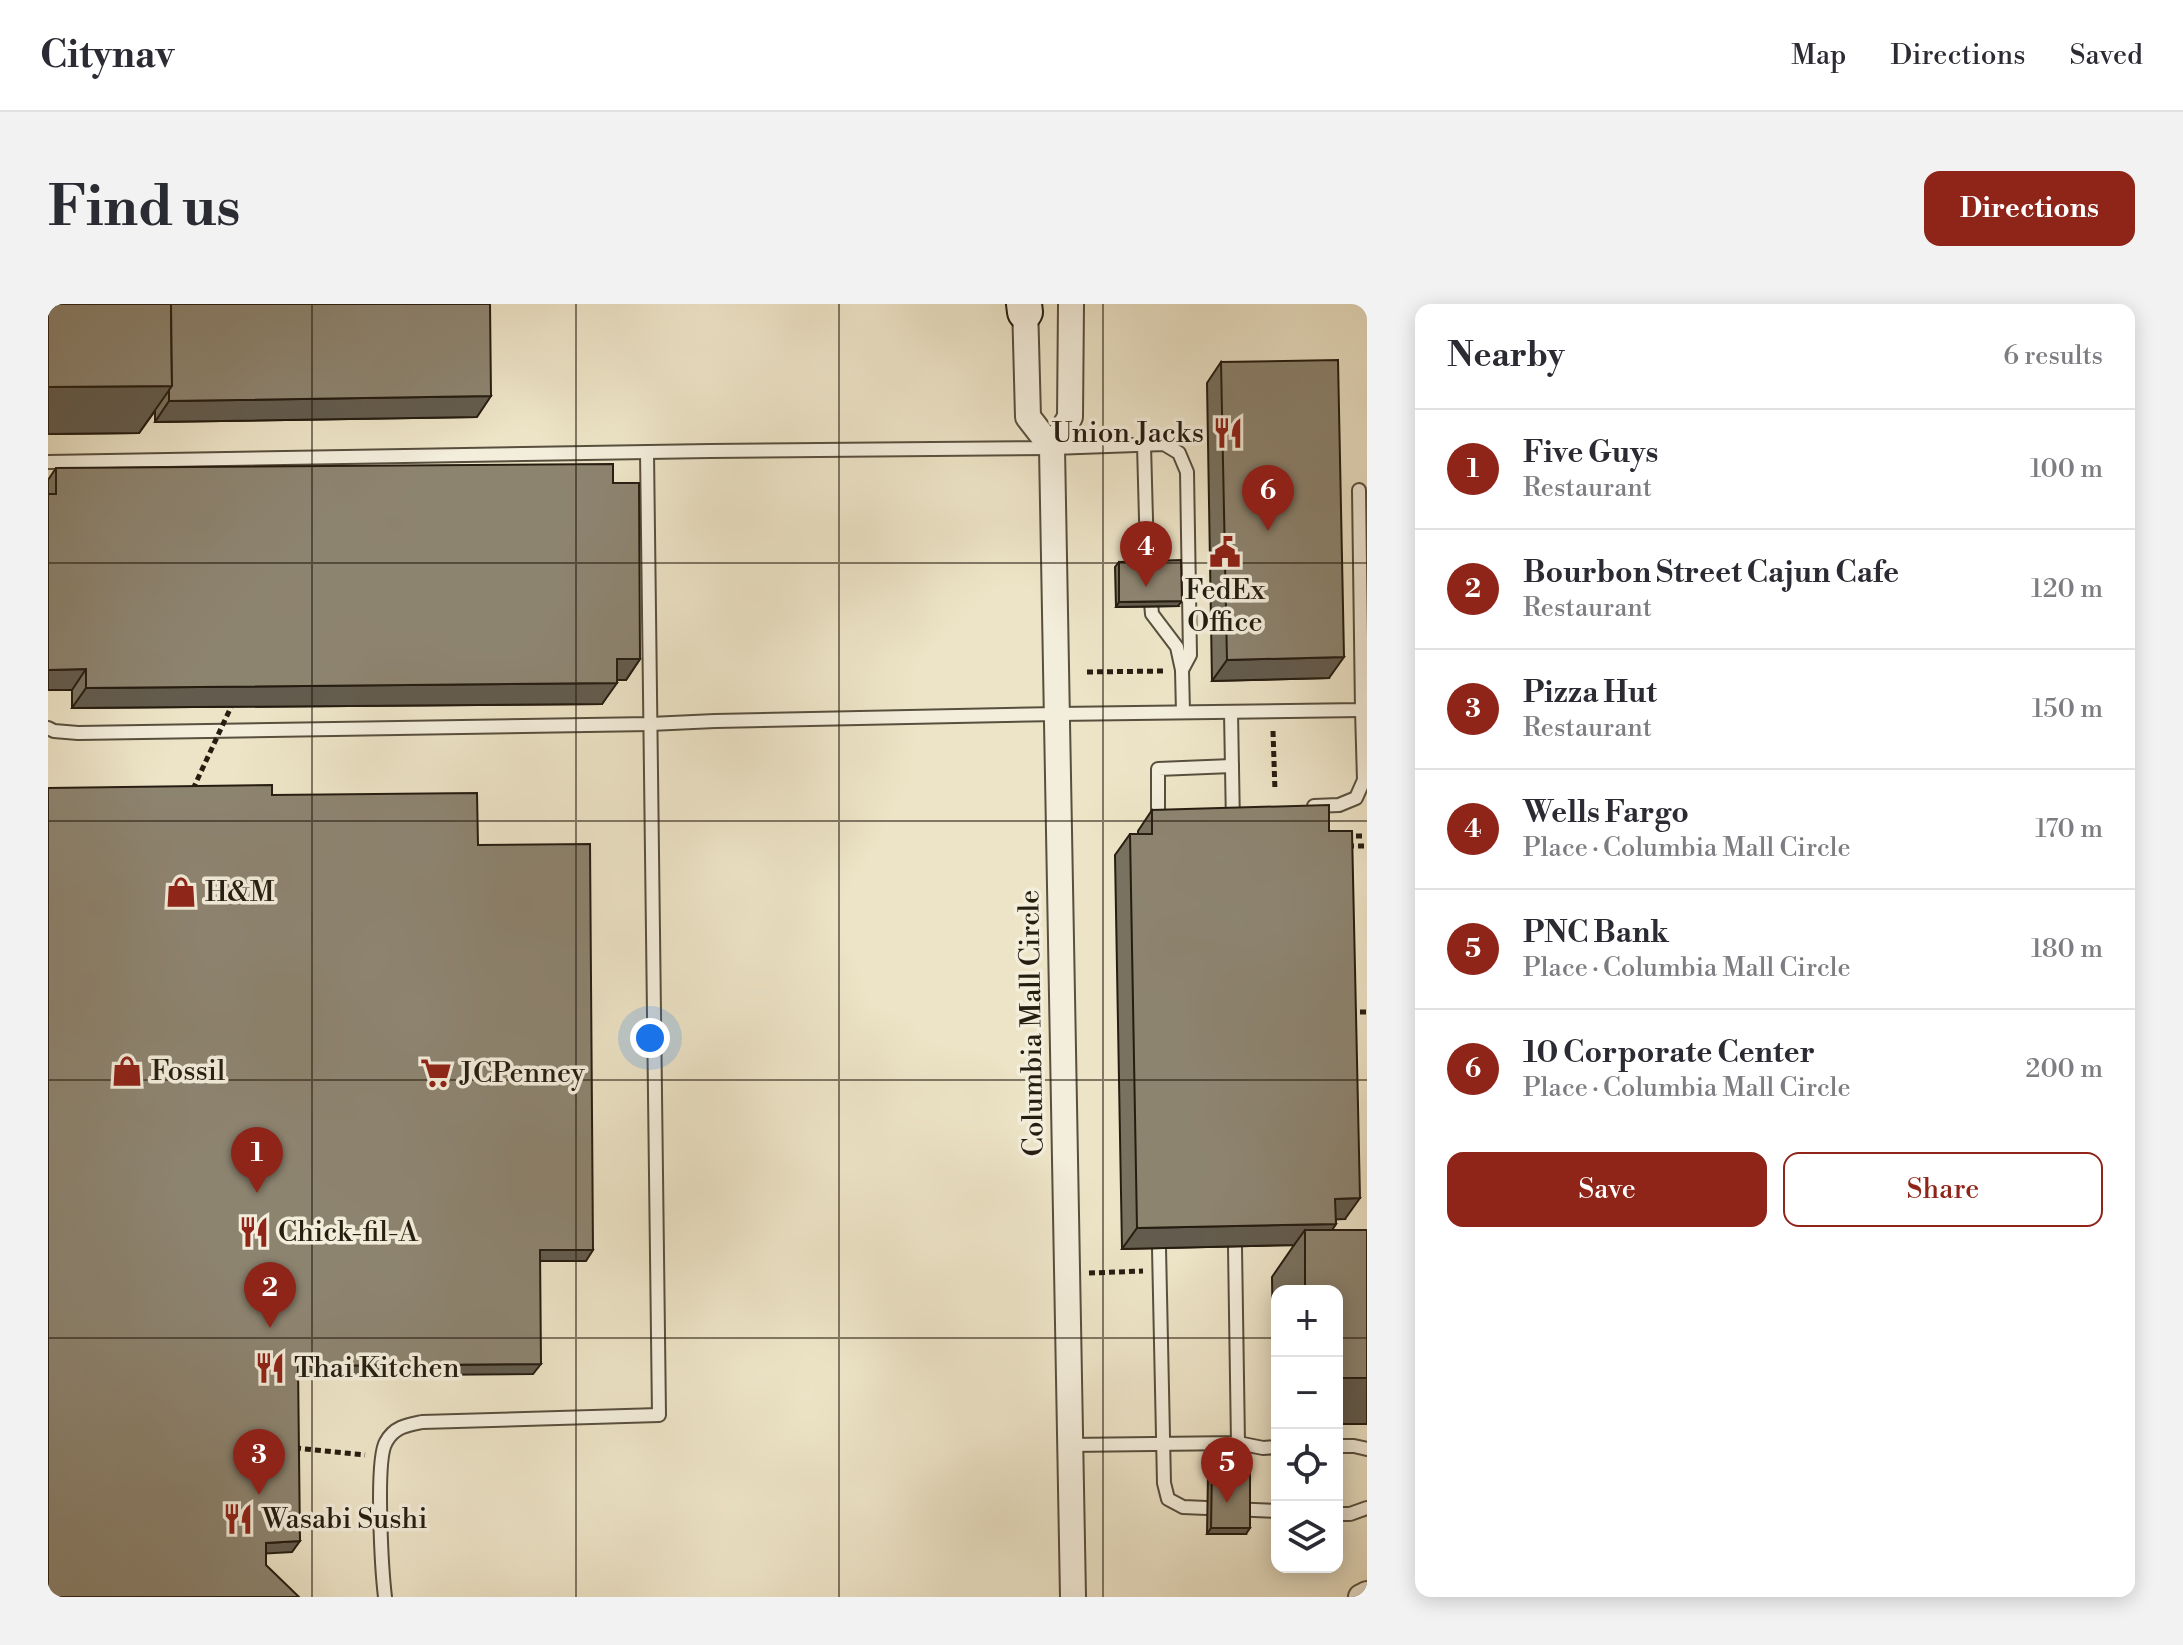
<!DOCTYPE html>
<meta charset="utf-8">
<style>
body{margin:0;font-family:"Libre Bodoni",serif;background:#f2f2f3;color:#2b2b33}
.controls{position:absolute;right:24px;bottom:24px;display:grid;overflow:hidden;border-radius:16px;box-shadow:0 4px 20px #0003}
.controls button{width:72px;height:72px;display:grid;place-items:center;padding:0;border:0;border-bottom:2px solid #e1e1e2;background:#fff;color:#2b2b33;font:40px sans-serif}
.you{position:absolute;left:602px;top:734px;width:28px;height:28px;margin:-20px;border:6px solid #fff;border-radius:50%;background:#1a73e8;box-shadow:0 0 0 12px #1a73e833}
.badge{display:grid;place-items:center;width:52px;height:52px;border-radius:50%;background:#8f2418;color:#fff;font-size:26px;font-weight:700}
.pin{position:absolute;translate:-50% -66px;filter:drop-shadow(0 2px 4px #0008)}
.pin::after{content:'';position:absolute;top:42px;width:28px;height:24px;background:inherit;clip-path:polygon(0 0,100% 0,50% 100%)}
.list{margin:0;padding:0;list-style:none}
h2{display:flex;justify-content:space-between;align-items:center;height:104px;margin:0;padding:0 32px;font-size:34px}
h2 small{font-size:26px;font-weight:400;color:#7c7c81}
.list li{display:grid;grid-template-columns:52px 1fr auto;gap:24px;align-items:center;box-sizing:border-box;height:120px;padding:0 32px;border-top:2px solid #e1e1e2}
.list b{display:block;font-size:30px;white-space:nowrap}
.list p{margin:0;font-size:26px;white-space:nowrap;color:#7c7c81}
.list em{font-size:26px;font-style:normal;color:#7c7c81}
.actions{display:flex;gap:16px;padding:24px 32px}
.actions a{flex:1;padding:18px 0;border:2px solid #8f2418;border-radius:16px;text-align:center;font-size:28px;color:#8f2418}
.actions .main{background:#8f2418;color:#fff}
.icon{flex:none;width:44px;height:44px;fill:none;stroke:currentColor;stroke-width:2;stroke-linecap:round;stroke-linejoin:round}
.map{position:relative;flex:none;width:1319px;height:1293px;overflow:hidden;border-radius:16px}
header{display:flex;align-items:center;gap:48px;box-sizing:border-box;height:112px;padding:0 40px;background:#fff;border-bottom:2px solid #e1e1e2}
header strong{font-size:38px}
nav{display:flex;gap:44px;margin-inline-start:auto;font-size:28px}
.intro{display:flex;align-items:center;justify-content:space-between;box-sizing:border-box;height:192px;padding:0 48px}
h1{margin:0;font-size:56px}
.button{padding:20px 36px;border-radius:16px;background:#8f2418;color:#fff;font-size:28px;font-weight:700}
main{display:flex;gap:48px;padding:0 48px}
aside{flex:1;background:#fff;border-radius:16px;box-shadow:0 4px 20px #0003}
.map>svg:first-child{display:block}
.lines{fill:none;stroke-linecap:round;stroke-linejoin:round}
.service-casing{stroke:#584f3e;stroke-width:16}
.minor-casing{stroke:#584f3e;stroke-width:28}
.secondary-casing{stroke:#261d11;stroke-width:38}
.path{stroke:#261d11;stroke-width:5;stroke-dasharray:6 4;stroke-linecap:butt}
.service{stroke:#f3eddb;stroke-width:12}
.minor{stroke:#f3eddb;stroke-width:24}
.secondary{stroke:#f3eddb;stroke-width:34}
.path-bridge{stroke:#261d11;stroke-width:5;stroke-dasharray:6 4;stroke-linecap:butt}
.wall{fill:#797260;stroke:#261d11;stroke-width:2}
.shaded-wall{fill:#635c4e;stroke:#261d11;stroke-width:2}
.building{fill:#8d8470;stroke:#261d11;stroke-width:2}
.grid{fill:none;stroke:#261d11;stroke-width:2;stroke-opacity:0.55}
.labels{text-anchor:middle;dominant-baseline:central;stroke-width:7;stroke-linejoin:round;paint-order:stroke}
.poi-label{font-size:28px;fill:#261d11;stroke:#f3eddb;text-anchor:start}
.street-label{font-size:28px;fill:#261d11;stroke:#f3eddb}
</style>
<header>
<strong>Citynav</strong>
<nav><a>Map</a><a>Directions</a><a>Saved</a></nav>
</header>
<div class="intro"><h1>Find us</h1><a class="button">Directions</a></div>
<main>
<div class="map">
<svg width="1319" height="1293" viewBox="0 0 1319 1293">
<rect width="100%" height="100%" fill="#ede4c7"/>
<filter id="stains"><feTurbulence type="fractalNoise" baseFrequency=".0025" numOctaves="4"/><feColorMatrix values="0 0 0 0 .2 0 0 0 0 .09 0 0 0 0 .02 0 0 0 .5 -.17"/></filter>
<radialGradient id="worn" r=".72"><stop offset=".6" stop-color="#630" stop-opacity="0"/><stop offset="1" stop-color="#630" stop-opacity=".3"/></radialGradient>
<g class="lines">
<defs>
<g id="service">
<polyline points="1096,141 1099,252 1104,310 1129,343 1134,366"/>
<polyline points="0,158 662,147 1004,144 1116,140 1131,149 1139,168 1142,351 1134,366 1135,408"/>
<polyline points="1183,408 1185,520"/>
<polyline points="0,424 6,427 30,429 602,420 667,417 1009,410 1314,406 1311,186"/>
<polyline points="1266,502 1291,501 1308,494 1316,476 1314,406"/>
<polyline points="1110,520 1110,465 1184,462"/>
<polyline points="1111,944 1116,1179 1120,1195 1135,1203 1229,1207"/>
<polyline points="1190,1139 1215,1144 1229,1143"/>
<polyline points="1021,1141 1190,1139 1187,943"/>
<polyline points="1289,1142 1306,1142 1319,1145"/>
<polyline points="1289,1210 1302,1210 1319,1204"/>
<path d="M337 1293C334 1268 327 1156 338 1138 346 1123 359 1121 374 1118L611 1111 599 148"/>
</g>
<g id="minor">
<polyline points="977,0 980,113 1004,144"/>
<polyline points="1023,0 1022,113 1004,144 1025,1293"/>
<polyline points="1313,1293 1319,1290"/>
</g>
<polyline id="secondary" points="976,0 977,8"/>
</defs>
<use href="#service" class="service-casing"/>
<use href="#minor" class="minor-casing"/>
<use href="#secondary" class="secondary-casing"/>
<g class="path">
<polyline points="1039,368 1118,367"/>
<polyline points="1225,427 1227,487"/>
<polyline points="1298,532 1317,532"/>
<polyline points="1300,542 1319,542"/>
<polyline points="1302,708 1319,708"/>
<polyline points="1041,969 1095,967"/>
<polyline points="247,1144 317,1151"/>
</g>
<use href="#service" class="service"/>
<use href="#minor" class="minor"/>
<use href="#secondary" class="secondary"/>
<polyline class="path-bridge" points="145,485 183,403"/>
</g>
<g class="wall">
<polygon points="0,0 429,113 107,118 107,107 91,129 0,130"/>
<polygon points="1173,58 1281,374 1164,377 1159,79"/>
<polygon points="8,164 565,179 592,355 578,376 569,376 554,400 24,404 24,386 0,386 0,176"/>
<polygon points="1071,258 1130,302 1068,303 1067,263"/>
<polygon points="1104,506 1297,915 1288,915 1288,920 1284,926 1319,1120 1289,1120 1289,987 1229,987 1229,1044 1225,1044 1224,973 1246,941 1074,945 1067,551 1082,530 1090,530 1090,527"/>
<polygon points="1229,1070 1229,1121 1225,1121 1225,1076"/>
<polygon points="1164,1164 1198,1230 1159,1230 1160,1169"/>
</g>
<g class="shaded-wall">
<polygon points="124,82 91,129 0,130 0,83"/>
<polygon points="443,92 429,113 107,118 121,97"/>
<polygon points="1134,297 1130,302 1068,303 1071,298"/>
<polygon points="1296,353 1281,374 1164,377 1179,356"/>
<polygon points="569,355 592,355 578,376 554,376"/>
<polygon points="38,365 24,386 0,386 0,366"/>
<polygon points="569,379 554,400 24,404 38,384"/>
<polygon points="1312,894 1297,915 1273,916 1287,895"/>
<polygon points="1288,920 1274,941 1257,926 1246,941 1074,945 1089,924"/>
<polygon points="492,946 545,946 538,957 485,957"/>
<polygon points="493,1060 485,1070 242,1072 250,1062"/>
<rect x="1289" y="1074" width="30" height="46"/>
<polygon points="1163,1224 1202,1224 1198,1230 1159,1230"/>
<polygon points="252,1237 244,1248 210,1250 218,1239"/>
</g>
<g class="building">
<polygon points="0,0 123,0 124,82 0,83"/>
<polygon points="123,0 442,0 443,92 121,97 121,86 124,82"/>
<polygon points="1290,56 1296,353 1179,356 1173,58"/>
<polygon points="565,160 565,179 591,179 592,355 569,355 569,379 38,384 38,365 0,366 0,190 8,190 8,164"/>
<polygon points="1133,256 1134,297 1071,298 1071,258"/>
<polygon points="224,481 224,491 429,489 430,541 542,540 545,946 492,946 493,1060 250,1062 252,1237 218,1239 218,1261 251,1293 0,1293 0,484"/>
<polygon points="1281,501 1281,527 1304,527 1312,894 1287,895 1288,920 1089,924 1082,530 1104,530 1104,506"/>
<polygon points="1257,926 1319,926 1319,1074 1289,1074 1289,987 1257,987"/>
<polygon points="1164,1164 1202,1164 1202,1224 1163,1224"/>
</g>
<path class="grid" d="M264 0V1293M528 0V1293M791 0V1293M1055 0V1293M0 259H1319M0 517H1319M0 776H1319M0 1034H1229M1289 1034H1319"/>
<defs>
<symbol id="restaurant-bare" viewBox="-9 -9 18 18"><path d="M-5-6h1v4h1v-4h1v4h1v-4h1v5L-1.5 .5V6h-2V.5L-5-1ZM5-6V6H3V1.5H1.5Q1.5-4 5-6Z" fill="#8f2418" stroke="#f3eddb" stroke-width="2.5" paint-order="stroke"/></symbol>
<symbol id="civic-bare" viewBox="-9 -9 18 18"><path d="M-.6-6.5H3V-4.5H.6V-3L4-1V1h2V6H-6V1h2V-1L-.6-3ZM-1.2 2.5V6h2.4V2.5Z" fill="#8f2418" stroke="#f3eddb" stroke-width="2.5" paint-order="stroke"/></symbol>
<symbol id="shop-bare" viewBox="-9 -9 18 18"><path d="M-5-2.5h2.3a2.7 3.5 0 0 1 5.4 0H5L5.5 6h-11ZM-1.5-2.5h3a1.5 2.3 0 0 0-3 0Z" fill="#8f2418" stroke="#f3eddb" stroke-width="2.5" paint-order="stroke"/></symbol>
<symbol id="supermarket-bare" viewBox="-9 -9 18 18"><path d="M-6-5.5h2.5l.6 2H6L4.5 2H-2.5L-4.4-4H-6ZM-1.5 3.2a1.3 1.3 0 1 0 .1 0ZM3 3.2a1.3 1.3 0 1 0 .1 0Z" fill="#8f2418" stroke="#f3eddb" stroke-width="2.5" paint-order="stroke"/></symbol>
</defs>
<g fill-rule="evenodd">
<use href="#restaurant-bare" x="1158" y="107" width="44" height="44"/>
<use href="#civic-bare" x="1155" y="226" width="44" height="44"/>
<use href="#shop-bare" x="111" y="566" width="44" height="44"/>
<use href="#shop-bare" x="57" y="745" width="44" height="44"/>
<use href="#supermarket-bare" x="366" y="747" width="44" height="44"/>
<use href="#restaurant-bare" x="184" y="906" width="44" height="44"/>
<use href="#restaurant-bare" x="200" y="1042" width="44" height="44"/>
<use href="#restaurant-bare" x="168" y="1193" width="44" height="44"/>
</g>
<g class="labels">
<g class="poi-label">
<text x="1156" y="129" text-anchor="end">Union Jacks</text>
<text x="1177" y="286" text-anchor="middle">FedEx<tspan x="1177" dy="32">Office</tspan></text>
<text x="157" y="588">H&amp;M</text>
<text x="103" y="767">Fossil</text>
<text x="412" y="769">JCPenney</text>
<text x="230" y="928">Chick-fil-A</text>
<text x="246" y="1064">Thai Kitchen</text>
<text x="214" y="1215">Wasabi Sushi</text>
</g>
<g class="street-label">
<text transform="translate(984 719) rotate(-91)">Columbia Mall Circle</text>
</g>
</g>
<rect width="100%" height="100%" filter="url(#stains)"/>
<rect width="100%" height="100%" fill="url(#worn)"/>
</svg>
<div class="controls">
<button>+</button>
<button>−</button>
<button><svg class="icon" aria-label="locate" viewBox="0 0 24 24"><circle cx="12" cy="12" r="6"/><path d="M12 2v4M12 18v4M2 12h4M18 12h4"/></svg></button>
<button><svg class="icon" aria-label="layers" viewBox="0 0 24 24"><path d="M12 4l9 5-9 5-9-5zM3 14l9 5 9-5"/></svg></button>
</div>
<div class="you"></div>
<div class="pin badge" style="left:209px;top:889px">1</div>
<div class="pin badge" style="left:222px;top:1024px">2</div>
<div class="pin badge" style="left:211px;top:1191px">3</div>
<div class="pin badge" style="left:1098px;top:283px">4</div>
<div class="pin badge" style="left:1179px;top:1199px">5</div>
<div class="pin badge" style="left:1220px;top:227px">6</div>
</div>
<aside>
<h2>Nearby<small>6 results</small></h2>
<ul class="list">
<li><span class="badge">1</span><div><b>Five Guys</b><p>Restaurant</p></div><em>100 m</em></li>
<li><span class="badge">2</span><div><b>Bourbon Street Cajun Cafe</b><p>Restaurant</p></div><em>120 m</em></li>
<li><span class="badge">3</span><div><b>Pizza Hut</b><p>Restaurant</p></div><em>150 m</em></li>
<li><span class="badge">4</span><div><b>Wells Fargo</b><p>Place · Columbia Mall Circle</p></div><em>170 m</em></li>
<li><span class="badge">5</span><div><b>PNC Bank</b><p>Place · Columbia Mall Circle</p></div><em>180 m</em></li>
<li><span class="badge">6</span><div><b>10 Corporate Center</b><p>Place · Columbia Mall Circle</p></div><em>200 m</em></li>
</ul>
<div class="actions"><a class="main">Save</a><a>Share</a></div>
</aside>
</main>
